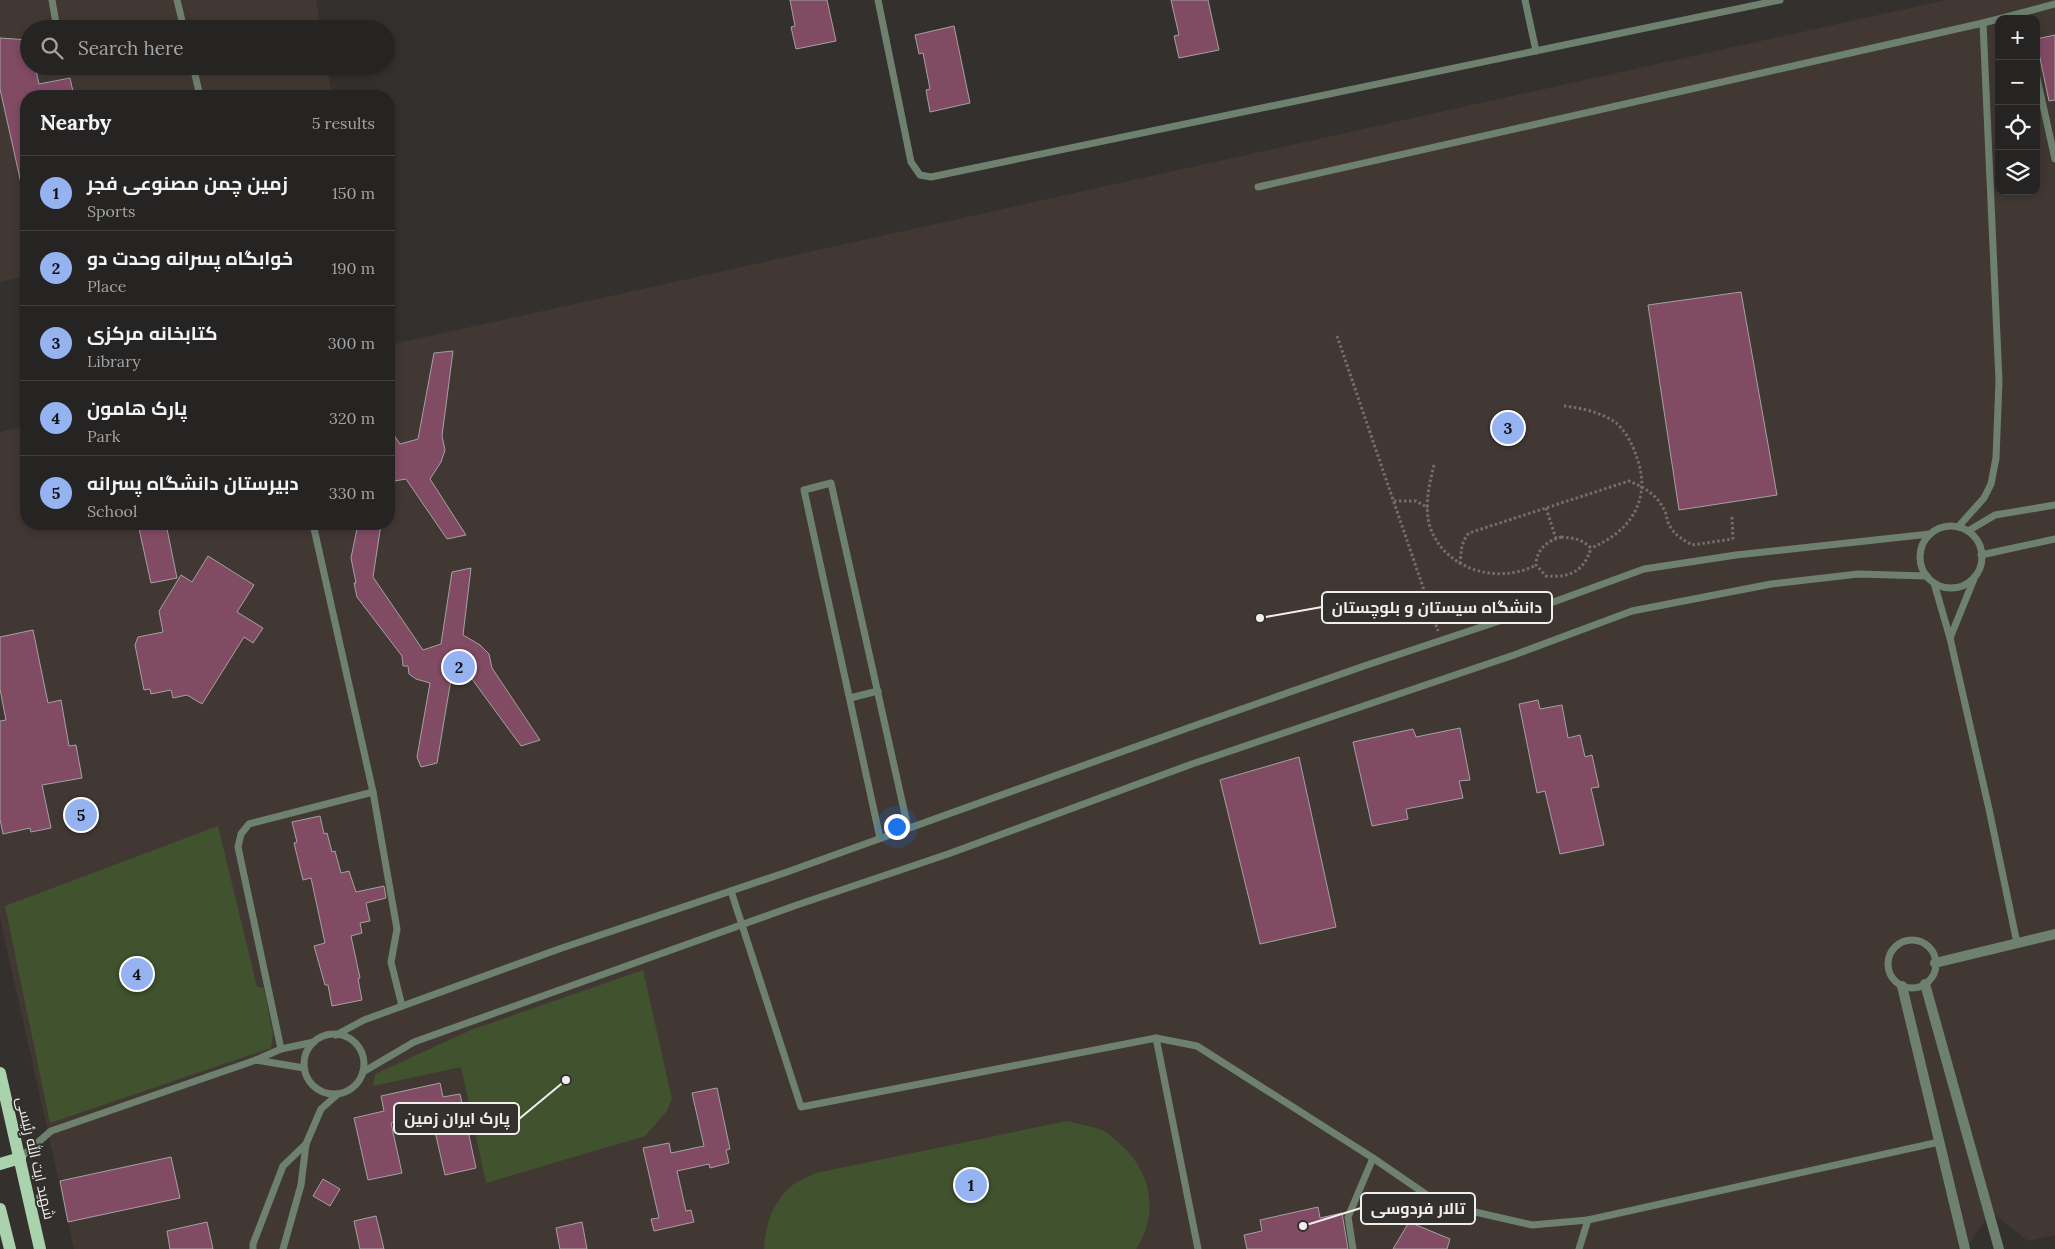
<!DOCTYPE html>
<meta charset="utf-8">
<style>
body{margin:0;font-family:Lora,Cairo,serif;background:#32302f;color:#f1f3f6}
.controls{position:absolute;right:15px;top:15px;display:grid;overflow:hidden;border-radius:10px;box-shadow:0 2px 8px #0003}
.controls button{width:45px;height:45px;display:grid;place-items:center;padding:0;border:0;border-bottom:1px solid #424140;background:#262422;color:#f1f3f6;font:25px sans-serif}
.you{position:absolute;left:896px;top:826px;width:18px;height:18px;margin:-12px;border:4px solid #fff;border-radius:50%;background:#1a73e8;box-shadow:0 0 0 8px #1a73e833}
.badge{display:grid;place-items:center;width:32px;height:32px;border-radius:50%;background:#95b2f1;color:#111;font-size:16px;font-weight:700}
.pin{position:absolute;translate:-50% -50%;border:2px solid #fff;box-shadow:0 1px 5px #0006}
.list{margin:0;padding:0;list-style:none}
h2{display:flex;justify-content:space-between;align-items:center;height:65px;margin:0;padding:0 20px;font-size:21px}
h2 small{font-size:16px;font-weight:400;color:#a4a4a5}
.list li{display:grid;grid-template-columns:32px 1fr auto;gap:15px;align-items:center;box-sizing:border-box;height:75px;padding:0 20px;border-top:1px solid #424140}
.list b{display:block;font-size:19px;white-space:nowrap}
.list p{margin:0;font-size:16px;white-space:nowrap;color:#a4a4a5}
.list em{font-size:16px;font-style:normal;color:#a4a4a5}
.icon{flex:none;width:28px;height:28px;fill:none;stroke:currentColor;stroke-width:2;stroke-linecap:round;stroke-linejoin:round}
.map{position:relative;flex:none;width:2055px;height:1249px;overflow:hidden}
.search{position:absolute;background:#262422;box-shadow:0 2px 8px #0003;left:20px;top:20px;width:375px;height:55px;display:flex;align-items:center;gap:12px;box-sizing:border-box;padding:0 18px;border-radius:28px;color:#a4a4a5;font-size:19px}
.panel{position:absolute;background:#262422;box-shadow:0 2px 8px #0003;left:20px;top:90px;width:375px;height:440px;border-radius:20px}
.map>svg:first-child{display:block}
.built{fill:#413834;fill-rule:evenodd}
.green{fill:#41522e}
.building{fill:#814b64;stroke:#a5a1a3}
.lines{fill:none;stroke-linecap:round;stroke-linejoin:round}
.path{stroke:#726f6d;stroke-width:3;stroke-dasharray:2.5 2.5;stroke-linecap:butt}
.lane{stroke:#6e816f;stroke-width:7}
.street{stroke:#6e816f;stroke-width:10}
.primary{stroke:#aad2ac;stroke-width:12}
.labels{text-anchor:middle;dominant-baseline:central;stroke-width:4;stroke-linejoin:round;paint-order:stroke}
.street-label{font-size:15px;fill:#f1efee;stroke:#33302e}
.leader{fill:none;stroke:#f1efee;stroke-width:2}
.callout-dot{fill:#f1efee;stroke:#33302e;stroke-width:2}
.callout{fill:#33302e;stroke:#f1efee;stroke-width:2}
.callout-label{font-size:16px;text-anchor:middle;font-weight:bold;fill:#f1efee}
</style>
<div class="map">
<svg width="2055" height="1249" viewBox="0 0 2055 1249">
<rect width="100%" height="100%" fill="#33302e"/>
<g class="built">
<polygon points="0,0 316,0 321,29 29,29 29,66 327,66 332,96 26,96 26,276 0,282"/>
<path d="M1946 0H2055V1235L2028 1241 1991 1212 1966 1249H74L0 918V432L26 426V524H389V345ZM1999 19H2036V191H1999Z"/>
</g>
<g class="green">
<polygon points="218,826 257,987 264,988 273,1035 271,1048 50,1123 5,906"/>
<polygon points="643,970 672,1099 667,1111 645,1136 486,1183 461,1067 373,1086 375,1074 471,1030"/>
<path d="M1067 1121C1079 1124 1092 1126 1104 1131 1109 1134 1114 1139 1119 1143 1151 1170 1160 1213 1136 1249H764C765 1227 772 1204 789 1188 796 1181 808 1177 816 1173Z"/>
</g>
<g class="building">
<polygon points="790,0 827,0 836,41 796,49 791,27 795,26"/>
<polygon points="1171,0 1208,0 1219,50 1179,58 1174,36 1179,35"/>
<polygon points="954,26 970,103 930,112 926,90 930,89 923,53 919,54 915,35"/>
<polygon points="2055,35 2055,100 2049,101 2036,39"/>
<polygon points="0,38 29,40 29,66 35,66 39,84 70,78 74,96 26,96 26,183 21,183 0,89"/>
<polygon points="1741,292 1777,495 1679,510 1648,305"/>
<polygon points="453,351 442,436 445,450 441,462 430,479 466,535 447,539 406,479 389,482 389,428 400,444 418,439 434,353"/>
<polygon points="138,524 166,524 177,578 151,583"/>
<polygon points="358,524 381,524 373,577 423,650 441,644 452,572 471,568 463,635 480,645 489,654 492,668 540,740 521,746 469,675 451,679 437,763 421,767 417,757 430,683 416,679 409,674 408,666 403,666 402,656 357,597 354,583 356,583 351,558"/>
<polygon points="208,556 254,585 237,612 263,628 253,643 244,637 202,704 187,695 173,698 171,690 151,694 150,689 144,690 135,645 138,637 163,632 159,611 181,575 192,582"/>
<polygon points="33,630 48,703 61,700 69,746 76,745 82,778 42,785 51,828 31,832 30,828 3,834 0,819 0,721 6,720 0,689 0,637"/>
<polygon points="1538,700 1540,709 1562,705 1568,738 1580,735 1585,757 1592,755 1599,787 1591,788 1604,845 1560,854 1545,791 1537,793 1519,704"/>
<polygon points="1460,728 1470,780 1459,781 1463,798 1406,809 1408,819 1372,826 1353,742 1413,729 1416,737"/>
<polygon points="1299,757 1336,927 1260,944 1220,780"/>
<polygon points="320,816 324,834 327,833 332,852 335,851 341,873 349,871 356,892 384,886 386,898 366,903 370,921 360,923 362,933 351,936 360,978 358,979 362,1000 332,1006 328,985 325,985 314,946 325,943 311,878 303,880 294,843 297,842 292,822"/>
<polygon points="440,1083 443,1097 460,1094 476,1168 445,1175 431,1114 391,1123 402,1173 368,1180 354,1118 384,1111 381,1096"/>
<polygon points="717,1088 730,1149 726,1150 729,1163 710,1168 709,1164 677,1171 686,1211 691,1210 694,1222 654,1231 651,1219 659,1218 643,1148 669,1143 671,1153 704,1146 692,1093"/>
<polygon points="171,1157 180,1198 68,1222 60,1181"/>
<polygon points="323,1179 340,1189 330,1206 313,1196"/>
<polygon points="1318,1207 1320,1218 1342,1213 1348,1249 1247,1249 1244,1235 1262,1231 1260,1220"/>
<polygon points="376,1216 384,1249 360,1249 354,1221"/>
<polygon points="207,1222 213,1249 170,1249 167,1231"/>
<polygon points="582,1222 587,1249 560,1249 556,1228"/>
<polygon points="1409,1222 1450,1239 1447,1249 1393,1249"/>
</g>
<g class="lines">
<g class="path">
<polyline points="1337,336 1438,631"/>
<path d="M1564 406C1581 408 1600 412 1615 422 1625 430 1633 445 1637 458 1652 500 1630 532 1591 548"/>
<path d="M1434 465C1429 485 1424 507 1430 527 1445 570 1498 585 1536 565"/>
<polyline points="1394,501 1416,501 1428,508"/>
<polyline points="1546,508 1556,539"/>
<polyline points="1732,517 1733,539"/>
<path d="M1561 537C1573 538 1582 539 1591 548 1584 572 1569 578 1546 576L1536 565C1536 550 1547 541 1561 537Z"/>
<path d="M1460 564C1461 552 1461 542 1469 533L1629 481C1646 488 1659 496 1666 514 1667 519 1668 524 1671 528 1676 536 1684 540 1692 545L1733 539"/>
</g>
<g class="lane">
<polyline points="52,0 57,29"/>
<polyline points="177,0 184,29"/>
<polyline points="878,0 911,162 920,175 931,177 1780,0"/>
<polyline points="1525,0 1536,51"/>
<polyline points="63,66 63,67"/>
<polyline points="193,66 200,96"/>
<polyline points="2036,74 2055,159"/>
<polyline points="1258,187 1983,23 2055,4"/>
<polyline points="313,524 373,792 397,929 391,962 402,1006"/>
<circle cx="1951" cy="557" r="31"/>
<polyline points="1958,527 1984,498 1991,484 1996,458 1999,381 1983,23"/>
<polyline points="1968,531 1995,515 2055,505"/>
<polyline points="1981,555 2055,539"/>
<polyline points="1934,583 1950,638 1974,579"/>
<polyline points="1950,638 1989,809 2017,943"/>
<polyline points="850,698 878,691"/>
<polyline points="880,838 804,490 831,483 908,828"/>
<polyline points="731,891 801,1107 1156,1038 1197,1046 1373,1158 1440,1204 1532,1225 1588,1220"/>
<circle cx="1912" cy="964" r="24"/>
<circle cx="334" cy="1064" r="30"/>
<polyline points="336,1035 364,1020 559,949 787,872 1199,724 1364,666 1526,612 1644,569 1736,555 1930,534"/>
<polyline points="1156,1038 1198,1249"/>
<polyline points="281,1049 238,847 241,834 249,824 373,792"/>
<polyline points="256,1060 281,1049 314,1042"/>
<polyline points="363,1072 414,1042 794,906 948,854 1192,764 1514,655 1632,611 1771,584 1858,574 1927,576"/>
<polyline points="20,1158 51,1131 256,1060 304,1068"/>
<polyline points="253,1249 253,1244 283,1166 306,1144"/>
<polyline points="283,1249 301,1185 306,1144 321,1109 338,1094"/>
<polyline points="1353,1249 1348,1217 1373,1158"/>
<polyline points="1579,1249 1588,1220 1939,1142"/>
</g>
<g class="street">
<polyline points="1935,963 2055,934"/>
<polyline points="1925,984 1999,1249"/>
<polyline points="1902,986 1965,1249"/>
</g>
<g class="primary">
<polyline points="0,1073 40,1249"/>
<polyline points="0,1164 20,1158"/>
<polyline points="0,1209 10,1249"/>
</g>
</g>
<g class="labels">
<g class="street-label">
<text transform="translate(36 1158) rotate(77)">شهید ایت الله رِئیسی</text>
</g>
</g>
<path class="leader" d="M1260 618L1322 607M566 1080L519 1119M1303 1226L1361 1208"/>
<g class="callout-dot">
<circle cx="1260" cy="618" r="5"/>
<circle cx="566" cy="1080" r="5"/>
<circle cx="1303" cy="1226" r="5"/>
</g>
<g class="callout">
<rect x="1322" y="592" width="230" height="31" rx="5"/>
<rect x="394" y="1103" width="125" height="31" rx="5"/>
<rect x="1361" y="1193" width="114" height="31" rx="5"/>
</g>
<g class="callout-label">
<text x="1437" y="613">دانشگاه سیستان و بلوچستان</text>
<text x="457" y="1124">پارک ایران زمین</text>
<text x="1418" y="1214">تالار فردوسی</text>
</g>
</svg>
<div class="controls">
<button>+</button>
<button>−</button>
<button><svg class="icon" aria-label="locate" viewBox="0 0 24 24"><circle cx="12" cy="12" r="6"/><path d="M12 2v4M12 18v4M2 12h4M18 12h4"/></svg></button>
<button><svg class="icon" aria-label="layers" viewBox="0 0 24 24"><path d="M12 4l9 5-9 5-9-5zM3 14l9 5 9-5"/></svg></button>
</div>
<div class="you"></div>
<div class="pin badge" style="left:971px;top:1185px">1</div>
<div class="pin badge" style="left:459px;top:667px">2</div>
<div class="pin badge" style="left:1508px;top:428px">3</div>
<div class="pin badge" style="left:137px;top:974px">4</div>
<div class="pin badge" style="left:81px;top:815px">5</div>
<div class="search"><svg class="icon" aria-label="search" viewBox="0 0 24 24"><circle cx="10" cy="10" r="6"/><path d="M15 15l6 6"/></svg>Search here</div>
<section class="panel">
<h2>Nearby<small>5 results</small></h2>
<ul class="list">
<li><span class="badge">1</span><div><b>زمین چمن مصنوعی فجر</b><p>Sports</p></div><em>150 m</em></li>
<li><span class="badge">2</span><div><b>خوابگاه پسرانه وحدت دو</b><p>Place</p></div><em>190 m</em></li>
<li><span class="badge">3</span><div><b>کتابخانه مرکزی</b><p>Library</p></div><em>300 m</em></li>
<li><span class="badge">4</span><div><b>پارک هامون</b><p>Park</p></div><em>320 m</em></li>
<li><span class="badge">5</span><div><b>دبیرستان دانشگاه پسرانه</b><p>School</p></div><em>330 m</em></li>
</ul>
</section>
</div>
